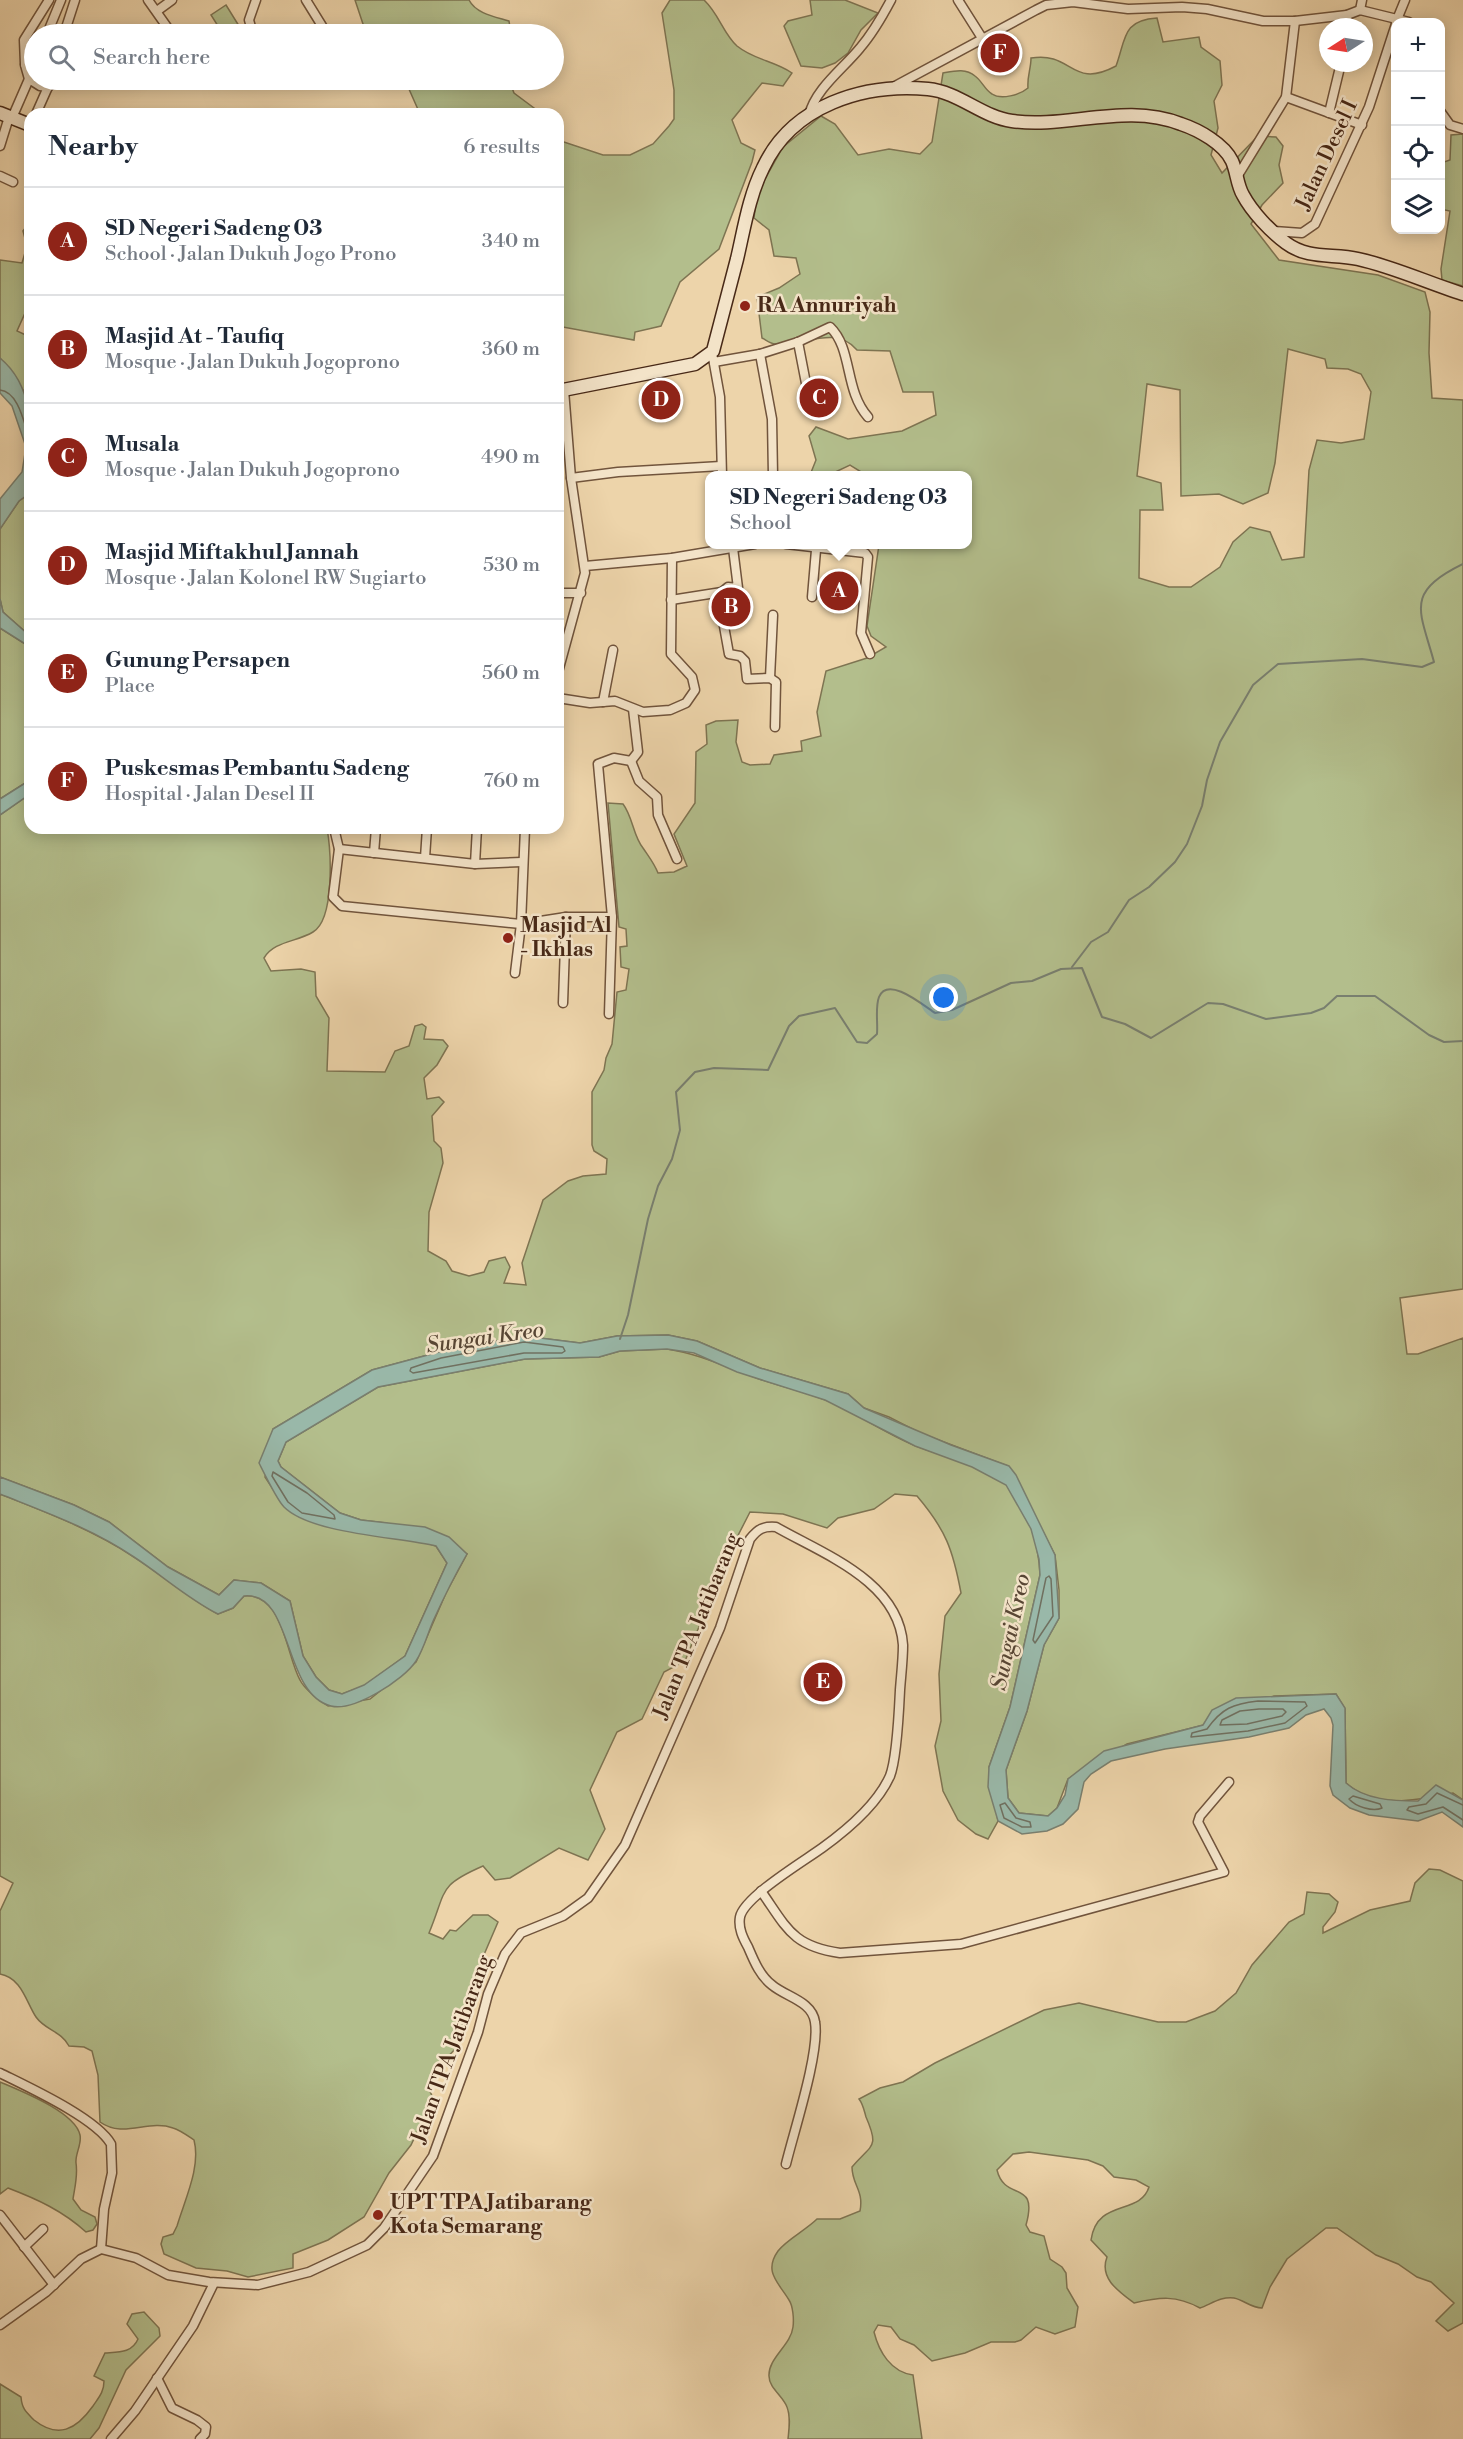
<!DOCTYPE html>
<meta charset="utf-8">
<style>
body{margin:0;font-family:"Libre Bodoni",serif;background:#f6f6f7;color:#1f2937}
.controls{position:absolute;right:18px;top:18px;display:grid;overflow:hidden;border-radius:12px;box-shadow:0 3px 15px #0003}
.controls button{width:54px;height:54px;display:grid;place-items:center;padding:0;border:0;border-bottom:2px solid #e0e1e3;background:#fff;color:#1f2937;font:30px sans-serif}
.compass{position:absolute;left:1319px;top:18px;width:54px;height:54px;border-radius:50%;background:#fff;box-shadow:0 3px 15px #0003;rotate:258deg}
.you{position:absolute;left:944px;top:998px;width:21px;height:21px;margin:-15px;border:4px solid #fff;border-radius:50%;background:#1a73e8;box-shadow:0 0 0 9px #1a73e833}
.badge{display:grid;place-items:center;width:39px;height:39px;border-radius:50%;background:#8f2418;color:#fff;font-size:20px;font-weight:700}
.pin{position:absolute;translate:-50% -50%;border:3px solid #fff;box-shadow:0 2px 6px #0006}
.popup{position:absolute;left:705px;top:471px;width:267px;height:78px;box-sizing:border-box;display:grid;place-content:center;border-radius:12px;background:#fff;filter:drop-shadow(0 2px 4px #0005);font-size:20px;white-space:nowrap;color:#747a83}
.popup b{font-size:22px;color:#1f2937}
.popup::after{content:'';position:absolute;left:50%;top:100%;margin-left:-12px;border:12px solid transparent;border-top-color:#fff}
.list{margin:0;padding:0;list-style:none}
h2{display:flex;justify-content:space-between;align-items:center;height:78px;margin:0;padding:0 24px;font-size:26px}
h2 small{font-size:20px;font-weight:400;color:#747a83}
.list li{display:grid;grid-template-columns:39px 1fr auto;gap:18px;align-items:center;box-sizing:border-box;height:108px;padding:0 24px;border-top:2px solid #e0e1e3}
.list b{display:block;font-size:22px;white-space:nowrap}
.list p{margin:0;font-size:20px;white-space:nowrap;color:#747a83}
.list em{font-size:20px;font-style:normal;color:#747a83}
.icon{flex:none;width:33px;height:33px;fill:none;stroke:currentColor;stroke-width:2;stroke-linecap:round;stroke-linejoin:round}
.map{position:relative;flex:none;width:1463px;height:2439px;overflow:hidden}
.search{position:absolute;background:#fff;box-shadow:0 3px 15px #0003;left:24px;top:24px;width:540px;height:66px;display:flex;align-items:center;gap:15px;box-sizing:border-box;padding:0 21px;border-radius:33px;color:#747a83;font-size:22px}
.panel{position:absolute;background:#fff;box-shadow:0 3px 15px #0003;left:24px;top:108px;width:540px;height:726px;border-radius:18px}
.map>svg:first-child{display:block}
.green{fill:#b3be8c;stroke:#7e7452;stroke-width:1.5;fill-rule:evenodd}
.water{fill:#99b8a9;stroke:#797f6f;stroke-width:1.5}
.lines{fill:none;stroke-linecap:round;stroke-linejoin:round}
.shore{stroke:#707060;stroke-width:1.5}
.stream{stroke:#797f6f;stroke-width:2}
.street-casing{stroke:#71543c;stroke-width:11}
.secondary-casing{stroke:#482917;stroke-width:15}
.street{stroke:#f3e3c8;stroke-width:8}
.secondary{stroke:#f3e3c8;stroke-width:12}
.poi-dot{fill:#8f2418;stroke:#f3e3c8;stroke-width:2}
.labels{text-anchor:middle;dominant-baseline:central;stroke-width:5;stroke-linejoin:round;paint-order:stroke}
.street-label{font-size:21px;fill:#482917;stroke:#f3e3c8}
.poi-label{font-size:21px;font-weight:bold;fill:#482917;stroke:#f3e3c8;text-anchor:start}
.water-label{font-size:22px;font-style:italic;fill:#584634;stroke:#f3e3c8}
</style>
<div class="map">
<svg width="1463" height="2439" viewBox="0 0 1463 2439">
<rect width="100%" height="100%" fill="#edd4aa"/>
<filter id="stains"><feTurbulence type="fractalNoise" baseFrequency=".00333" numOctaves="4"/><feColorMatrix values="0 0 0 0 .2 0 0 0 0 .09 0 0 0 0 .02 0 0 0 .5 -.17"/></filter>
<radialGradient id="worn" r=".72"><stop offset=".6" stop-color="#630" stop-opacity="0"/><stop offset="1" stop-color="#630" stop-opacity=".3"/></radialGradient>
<g class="green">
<path d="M355 0H469C476 14 496 17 509 21L511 34H374L363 24Z"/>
<path d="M670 0H704C719 14 723 33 737 46 754 60 775 61 792 73L783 86 762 83 732 120 741 143 755 150 752 162 719 249 680 282 661 326 635 332 634 340 563 327 558 330V140L603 155H630L653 144 669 126 674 119V90L662 13Z"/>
<polygon points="810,0 845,0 878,13 861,30 848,53 835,63 822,68 801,66 784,26 788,21 812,15"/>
<polygon points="226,5 244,34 223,34 211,15"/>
<path d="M1157 18 1163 42 1199 37 1201 47 1220 61 1222 85 1214 101 1218 128 1211 155 1222 173 1258 136 1276 137 1283 146 1279 165 1283 183 1262 205 1251 224 1279 260 1378 275 1425 292 1430 312 1429 353 1432 398 1463 400V1289L1400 1298 1407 1354H1418L1463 1338V1800L1453 1793C1418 1800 1376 1810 1346 1783L1345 1709 1336 1694 1274 1696 1204 1725 1127 1744 1068 1779 1057 1808 1048 1816 1019 1813 1008 1798 1006 1770 1027 1711 1044 1645 1059 1618V1590L1055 1555 1008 1466 920 1433 889 1417 864 1408 848 1394 760 1368 697 1341 668 1335 617 1336 580 1343 524 1336 439 1352 372 1370 273 1429 265 1477 279 1498 436 1546 447 1563 405 1656 364 1686 342 1694 329 1690 316 1677 303 1656 290 1601 261 1583 234 1580 219 1595 168 1567 109 1522 74 1505 0 1477V815L30 794V828H327C331 851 335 919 313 932 297 942 274 941 264 958L271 971 301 969 315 972 316 996 329 1018 327 1071 385 1072 395 1051 409 1046 415 1026 422 1024 426 1027 424 1039 443 1040 448 1046 437 1065 424 1078 427 1099 439 1097 444 1102 432 1116 434 1141 441 1148 443 1163 429 1212 428 1251 446 1261 452 1271 469 1276 484 1272 489 1261 505 1257 510 1267 504 1283 526 1285 522 1263 543 1200 568 1181 583 1176 606 1174 607 1159 594 1151 592 1145V1092L604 1070 606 1058 612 1044 617 992 626 990 629 969 621 967 620 947 627 946 626 929 619 927 608 803 623 804C633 817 633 836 643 848 649 857 654 863 658 873L674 872 687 866 674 834 695 803 696 752 707 744 706 725 716 721 738 720 736 742 742 762 750 765 770 764 774 755 802 751 801 741 821 736 817 712 826 671 867 658 886 647 871 636 867 626 879 545 968 544V476L866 475 850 465 829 475H810L816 460 809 436 816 427 848 439 902 431 936 415 933 392H903L890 351 857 350C835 324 803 347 775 344 771 344 766 340 762 338L757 297 779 288 800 274 796 258 774 256 769 230 754 218 757 193 783 147 821 116 835 124 858 155 889 149 920 154 932 142 943 73C954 71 966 68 975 76 982 81 985 90 992 94 1001 100 1020 95 1028 88 1027 76 1031 69 1031 58 1073 51 1071 90 1116 66 1126 39 1122 20 1157 18ZM1288 349 1325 359 1327 368 1348 369 1361 374 1371 392 1364 439 1341 443 1317 440 1309 470 1304 557 1282 560 1270 532 1250 527 1233 542 1220 567 1191 587H1169L1139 578 1140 510H1163L1161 483 1137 476 1147 384 1180 390 1181 496 1219 494 1243 504 1268 493 1275 463Z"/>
<polygon points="405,80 509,80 514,93 542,114 420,114"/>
<polygon points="1463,134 1463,286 1442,280 1441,269 1450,211 1440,209 1441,163 1450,160 1451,135"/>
<polygon points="30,222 30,302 17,331 30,337 30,411 26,394 0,358 0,260 22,263 27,246 23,231"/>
<polygon points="30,493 30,636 3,612 0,599 0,529 19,501"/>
<polygon points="0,628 30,647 30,780 0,799"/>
<path d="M667 1349C701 1354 730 1369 762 1380 789 1389 818 1395 844 1408 868 1421 891 1436 916 1446 941 1456 991 1467 1008 1486 1028 1509 1039 1545 1040 1575L1010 1707 989 1767 998 1821 988 1839 976 1834 958 1820 943 1791 935 1746 941 1721 939 1674 945 1616 961 1593C953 1550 946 1530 917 1496L895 1494 874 1509 838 1518 827 1528 783 1514 750 1512 730 1551 685 1661 664 1672 642 1719 617 1732 590 1790 605 1829 588 1860 559 1848 510 1878 495 1880 483 1866C437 1886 447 1890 429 1933L443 1939 450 1930 456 1931 473 1915H488L498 1922 468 1992 459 2045 439 2066 428 2087 433 2098 411 2145 389 2173 364 2217 328 2240 293 2254V2268L248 2277 227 2271 196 2268 164 2254 161 2244 163 2237 173 2234 177 2226C185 2199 201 2167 194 2140 188 2136 180 2130 173 2128 148 2119 124 2139 100 2122L98 2075 92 2051 84 2047 69 2046C61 2031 45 2030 36 2017 26 2002 22 1978 0 1974V1911L13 1883 0 1876V1494C46 1512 93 1530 134 1557 163 1575 188 1598 218 1614L233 1608 244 1596C284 1592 286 1656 300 1680 305 1690 319 1700 328 1706L370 1699 416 1662 446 1593 467 1554 386 1523 361 1520 340 1513 281 1467 278 1461 286 1442 378 1387 525 1359 599 1357 620 1351Z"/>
<path d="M1429 1869 1440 1870 1463 1881V2323L1448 2331 1436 2321 1454 2303 1431 2282 1417 2277 1398 2264 1376 2255 1337 2228H1326L1287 2259 1270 2287 1262 2308C1251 2308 1244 2300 1234 2298 1222 2296 1211 2304 1200 2308 1176 2295 1160 2297 1134 2303 1118 2291 1099 2278 1107 2257L1091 2240C1097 2198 1140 2216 1149 2187L1136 2180 1114 2177 1103 2166 1088 2160 1029 2152 1013 2154 997 2170C1005 2203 1039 2178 1026 2225L1030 2232 1044 2236 1050 2259 1062 2267 1066 2273 1067 2288 1078 2307 1075 2327 1055 2334 1036 2327 1021 2340 1015 2342H991L965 2353 932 2361 914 2345 900 2339 891 2327 878 2325 874 2332C879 2352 891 2372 913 2375L922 2439H788C789 2429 791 2417 787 2407 783 2396 769 2388 769 2376 768 2358 791 2345 793 2327 794 2319 793 2306 789 2300 779 2283 763 2272 778 2251 786 2240 806 2230 817 2219H840L860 2211C864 2190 852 2185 852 2167 871 2144 880 2149 866 2117 864 2110 863 2104 859 2099L880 2088 903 2082 935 2063 1044 2010 1079 2003 1158 2022H1186L1215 2011 1236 1993 1252 1965 1289 1922 1304 1914 1307 1892 1329 1894 1338 1902 1335 1912 1323 1927V1933L1370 1910 1410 1901 1415 1883Z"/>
<path d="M0 2082C21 2091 75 2112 80 2135 82 2144 75 2154 76 2163 78 2175 75 2186 73 2199L81 2210 95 2217 97 2224 93 2230 86 2232C63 2211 37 2199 8 2188L0 2194Z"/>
<path d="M144 2312 159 2328 160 2336 126 2370 99 2428 90 2439H0V2384L21 2397C22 2409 26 2412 34 2420 58 2439 76 2430 93 2406 99 2397 104 2392 104 2381L94 2376 105 2353C119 2352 132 2353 138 2339L127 2324 132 2314Z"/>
</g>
<g class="water">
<path d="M0 358C40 391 30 447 30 493L19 501 0 529V499L22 472 26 447 12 406 0 393Z"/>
<polygon points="0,599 3,612 30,636 30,647 0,628"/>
<polygon points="30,780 30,794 0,815 0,799"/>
<path d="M668 1335 697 1341 760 1368 848 1394 864 1408 951 1445 1009 1466 1016 1475 1055 1555 1059 1618 1044 1645 1027 1711 1006 1770 1008 1798 1019 1813 1048 1816 1057 1808 1065 1795 1068 1779 1104 1751 1203 1725 1212 1710 1236 1698 1336 1694 1345 1708 1346 1783C1365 1800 1394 1801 1418 1801L1436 1785 1463 1800V1827L1442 1812 1418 1821 1369 1815 1350 1808 1333 1795 1330 1786 1333 1725 1331 1718 1324 1709 1306 1715 1289 1728 1249 1737 1165 1749 1111 1761 1091 1774 1084 1782 1078 1809 1063 1824 1047 1831 1022 1834 998 1821 988 1787 989 1767 1010 1707 1040 1575 1039 1559 1031 1529 1006 1485 972 1467 915 1446 825 1400 737 1372 694 1353 667 1349 620 1351 599 1357 525 1359 378 1387 286 1442 278 1461 281 1467 340 1513 361 1520 425 1527 449 1537 467 1554C455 1575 444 1597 434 1619 428 1632 424 1649 416 1661 404 1680 353 1712 331 1706 282 1694 294 1591 244 1596L233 1608 218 1614C188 1599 163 1576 134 1557 93 1529 45 1512 0 1494V1477L74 1505 109 1522 168 1567 219 1595 234 1580 261 1583 290 1601 303 1656 316 1677 329 1690 342 1694 364 1685 405 1656 447 1563 436 1546C398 1537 311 1534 284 1507 277 1500 264 1473 259 1463L273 1429 372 1370 439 1352 524 1336 580 1343 617 1336Z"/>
</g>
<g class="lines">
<g class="shore">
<path d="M0 390C19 392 24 424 30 440"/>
<polygon points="524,1342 563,1347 565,1351 562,1353 524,1353 413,1373 410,1371 411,1368 441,1358"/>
<polygon points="273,1472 307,1493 334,1515 335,1519 302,1513 288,1502 272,1476"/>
<polygon points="1049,1576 1051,1579 1053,1616 1035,1643 1033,1640 1046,1578"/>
<path d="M1258 1701 1305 1702 1307 1706 1285 1723 1248 1731 1191 1737 1192 1733 1207 1729C1222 1708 1233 1704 1258 1701Z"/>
<polygon points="1259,1709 1283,1709 1286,1712 1282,1716 1247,1724 1220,1725 1222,1720 1240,1711"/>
<path d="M1353 1796 1380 1804 1382 1808C1373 1812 1356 1807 1349 1799Z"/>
<polygon points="1005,1803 1016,1818 1030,1822 1031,1827 1022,1827 1004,1818 1000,1805"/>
<polyline points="1463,1805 1437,1793 1426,1804 1409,1807 1407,1810 1418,1814 1443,1807 1463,1820"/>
</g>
<g class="stream">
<path d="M1072 967 1091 942 1108 932 1129 900 1149 887 1175 862 1187 844 1202 806 1207 780 1220 742 1253 685 1278 664 1362 659 1422 667 1434 662C1420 610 1404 593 1463 564"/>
<path d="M620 1339 628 1315 648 1219 658 1186 672 1159 680 1130 676 1092 695 1072 714 1068 768 1070 789 1026 799 1016 835 1008 857 1042 867 1043 877 1034C878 1023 875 1007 879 997 888 975 924 1006 935 1013L952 1010 1011 983 1032 981 1061 969 1082 968 1102 1017 1125 1024 1151 1038 1208 1003 1223 1004 1266 1019 1311 1013 1324 1008 1337 996H1375L1429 1035 1444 1042 1463 1041"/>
</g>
<defs>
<g id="street">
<polyline points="148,0 172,34"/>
<polyline points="306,0 327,34"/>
<polyline points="958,0 982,38"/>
<polyline points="1360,10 1362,0"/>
<polyline points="157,11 172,0"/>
<polyline points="1396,22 1405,0"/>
<polyline points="1346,27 1347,15"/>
<polyline points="47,34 61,0"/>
<polyline points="64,34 75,0"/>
<polyline points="253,34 249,20 256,0"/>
<polyline points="25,64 24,40 49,0"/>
<polyline points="29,79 40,86 48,87"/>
<polyline points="280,80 286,80"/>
<polyline points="895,86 1036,10 1046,5 1073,2 1128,9 1182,7 1207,9 1263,21 1295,21 1347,15 1360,10 1409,22"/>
<polyline points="1286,97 1362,125"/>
<polyline points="1440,111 1450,125 1463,129"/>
<polyline points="1329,113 1341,63"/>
<polyline points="36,114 48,87 58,80"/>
<path d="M809 115C816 88 843 69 860 48 873 33 882 17 891 0"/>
<polyline points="12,118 29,79 25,65 34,50"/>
<polyline points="0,146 9,117"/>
<polyline points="0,176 13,182"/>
<polyline points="1237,177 1286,97 1295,21"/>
<polyline points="1274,231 1302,233 1315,224 1369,107 1396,24"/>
<polyline points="798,342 810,404"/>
<polyline points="760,354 772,419 773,476"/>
<polyline points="713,358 720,397 722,476"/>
<path d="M714 362 760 354 798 342 830 327C853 349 844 390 868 417"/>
<polyline points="571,478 618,472 721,466"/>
<polyline points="786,544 865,553 868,557 861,633 870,654"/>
<polyline points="585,566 672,558 755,544"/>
<polyline points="722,592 722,615 729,654 740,656 745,661 747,679 770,678 776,682 775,727"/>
<polyline points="722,592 728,587 738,588 733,548"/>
<polyline points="558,593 581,593"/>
<polyline points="812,597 816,550"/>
<polyline points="671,600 722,592"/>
<polyline points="558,672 585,573 571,478 564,390"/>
<polyline points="770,678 773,615"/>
<polyline points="558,698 590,703 615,701 643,712 670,710 686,703 695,690 692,677 671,654 672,558"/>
<polyline points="603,702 613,650"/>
<polyline points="631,761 639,781 657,797 658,815 677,859"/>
<polyline points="334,828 339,849 333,897 342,906 521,924 566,917 612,917"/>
<polyline points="339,849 475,864 522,862"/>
<polyline points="374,853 376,828"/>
<polyline points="425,858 427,828"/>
<polyline points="475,864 477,828"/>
<polyline points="515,973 521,924 525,828"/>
<polyline points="563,1003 566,917"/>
<polyline points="609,1014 612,917 598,764 614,758 631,761 638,752 633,709"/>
<path d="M761 1891C787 1928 792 1946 840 1953L961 1944 1224 1872 1198 1822 1200 1816 1229 1782"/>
<path d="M0 2073C28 2087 96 2118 111 2144L112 2173 104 2209 101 2249"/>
<polyline points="0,2215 54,2285"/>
<polyline points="24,2247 43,2229"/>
<path d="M0 2325 46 2292 81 2259 101 2249 136 2258 168 2275 209 2282 258 2285 309 2272 367 2245 384 2228 433 2156 478 2032 488 1994 505 1954 521 1933 563 1916 588 1898 625 1845 720 1628 750 1539C758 1529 763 1526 776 1527 823 1554 899 1581 903 1645 903 1660 901 1676 900 1690 899 1711 897 1758 890 1776 877 1805 847 1830 822 1848 804 1861 744 1897 740 1917 738 1928 743 1938 748 1947 754 1961 760 1976 772 1985 786 1997 812 2001 815 2022 820 2052 794 2131 786 2164"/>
<polyline points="157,2378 172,2408 197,2420 206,2427 205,2434 200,2439"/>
<polyline points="111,2439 135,2411 193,2326 214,2283"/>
</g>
<g id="secondary">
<polyline points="0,113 30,125"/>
<path d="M558 391 695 364 713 351C721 321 729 290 737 259 744 229 749 196 763 168 792 105 864 83 928 89 959 92 982 117 1012 121 1067 129 1126 102 1181 124 1199 130 1224 144 1232 161 1237 172 1237 185 1243 195 1252 212 1271 232 1286 243 1309 260 1333 253 1358 259 1394 267 1428 283 1463 294"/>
</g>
</defs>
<use href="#street" class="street-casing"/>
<use href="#secondary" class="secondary-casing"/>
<use href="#street" class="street"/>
<use href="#secondary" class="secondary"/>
</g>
<g class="poi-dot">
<circle cx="745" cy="306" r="6"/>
<circle cx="508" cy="938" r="6"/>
<circle cx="378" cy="2215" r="6"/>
</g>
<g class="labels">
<g class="street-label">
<text transform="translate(1327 155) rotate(-65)">Jalan Desel I</text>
<text transform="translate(697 1626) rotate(-68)">Jalan TPA Jatibarang</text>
<text transform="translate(452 2049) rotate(-70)">Jalan TPA Jatibarang</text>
</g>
<g class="poi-label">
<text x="757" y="306">RA Annuriyah</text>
<text x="520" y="926">Masjid Al<tspan x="520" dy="24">- Ikhlas</tspan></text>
<text x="390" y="2203">UPT TPA Jatibarang<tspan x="390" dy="24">Kota Semarang</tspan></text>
</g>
<g class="water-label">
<text transform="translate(485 1338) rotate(-8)">Sungai Kreo</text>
<text transform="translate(1011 1632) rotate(-78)">Sungai Kreo</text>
</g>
</g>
<rect width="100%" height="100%" filter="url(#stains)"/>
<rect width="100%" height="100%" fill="url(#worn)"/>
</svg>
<div class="controls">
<button>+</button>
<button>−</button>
<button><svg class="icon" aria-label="locate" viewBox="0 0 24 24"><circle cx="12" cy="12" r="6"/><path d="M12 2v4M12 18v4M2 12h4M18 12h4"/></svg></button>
<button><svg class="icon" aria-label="layers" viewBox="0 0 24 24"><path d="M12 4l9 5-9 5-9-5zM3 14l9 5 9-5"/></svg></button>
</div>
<svg class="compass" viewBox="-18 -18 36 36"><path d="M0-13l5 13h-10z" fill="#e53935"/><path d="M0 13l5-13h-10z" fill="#747a83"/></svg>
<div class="you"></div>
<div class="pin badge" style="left:839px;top:591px">A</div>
<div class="popup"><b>SD Negeri Sadeng 03</b>School</div>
<div class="pin badge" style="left:731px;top:607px">B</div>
<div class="pin badge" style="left:819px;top:398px">C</div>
<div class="pin badge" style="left:661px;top:400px">D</div>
<div class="pin badge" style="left:823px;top:1682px">E</div>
<div class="pin badge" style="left:1000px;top:53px">F</div>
<div class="search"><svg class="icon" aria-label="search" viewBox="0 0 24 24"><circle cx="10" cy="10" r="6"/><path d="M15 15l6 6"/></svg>Search here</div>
<section class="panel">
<h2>Nearby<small>6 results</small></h2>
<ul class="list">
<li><span class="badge">A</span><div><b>SD Negeri Sadeng 03</b><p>School · Jalan Dukuh Jogo Prono</p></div><em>340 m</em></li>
<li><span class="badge">B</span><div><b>Masjid At - Taufiq</b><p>Mosque · Jalan Dukuh Jogoprono</p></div><em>360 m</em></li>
<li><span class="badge">C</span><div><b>Musala</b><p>Mosque · Jalan Dukuh Jogoprono</p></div><em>490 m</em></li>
<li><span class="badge">D</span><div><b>Masjid Miftakhul Jannah</b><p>Mosque · Jalan Kolonel RW Sugiarto</p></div><em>530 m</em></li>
<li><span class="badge">E</span><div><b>Gunung Persapen</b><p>Place</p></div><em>560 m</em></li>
<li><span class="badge">F</span><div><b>Puskesmas Pembantu Sadeng</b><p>Hospital · Jalan Desel II</p></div><em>760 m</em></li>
</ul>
</section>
</div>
